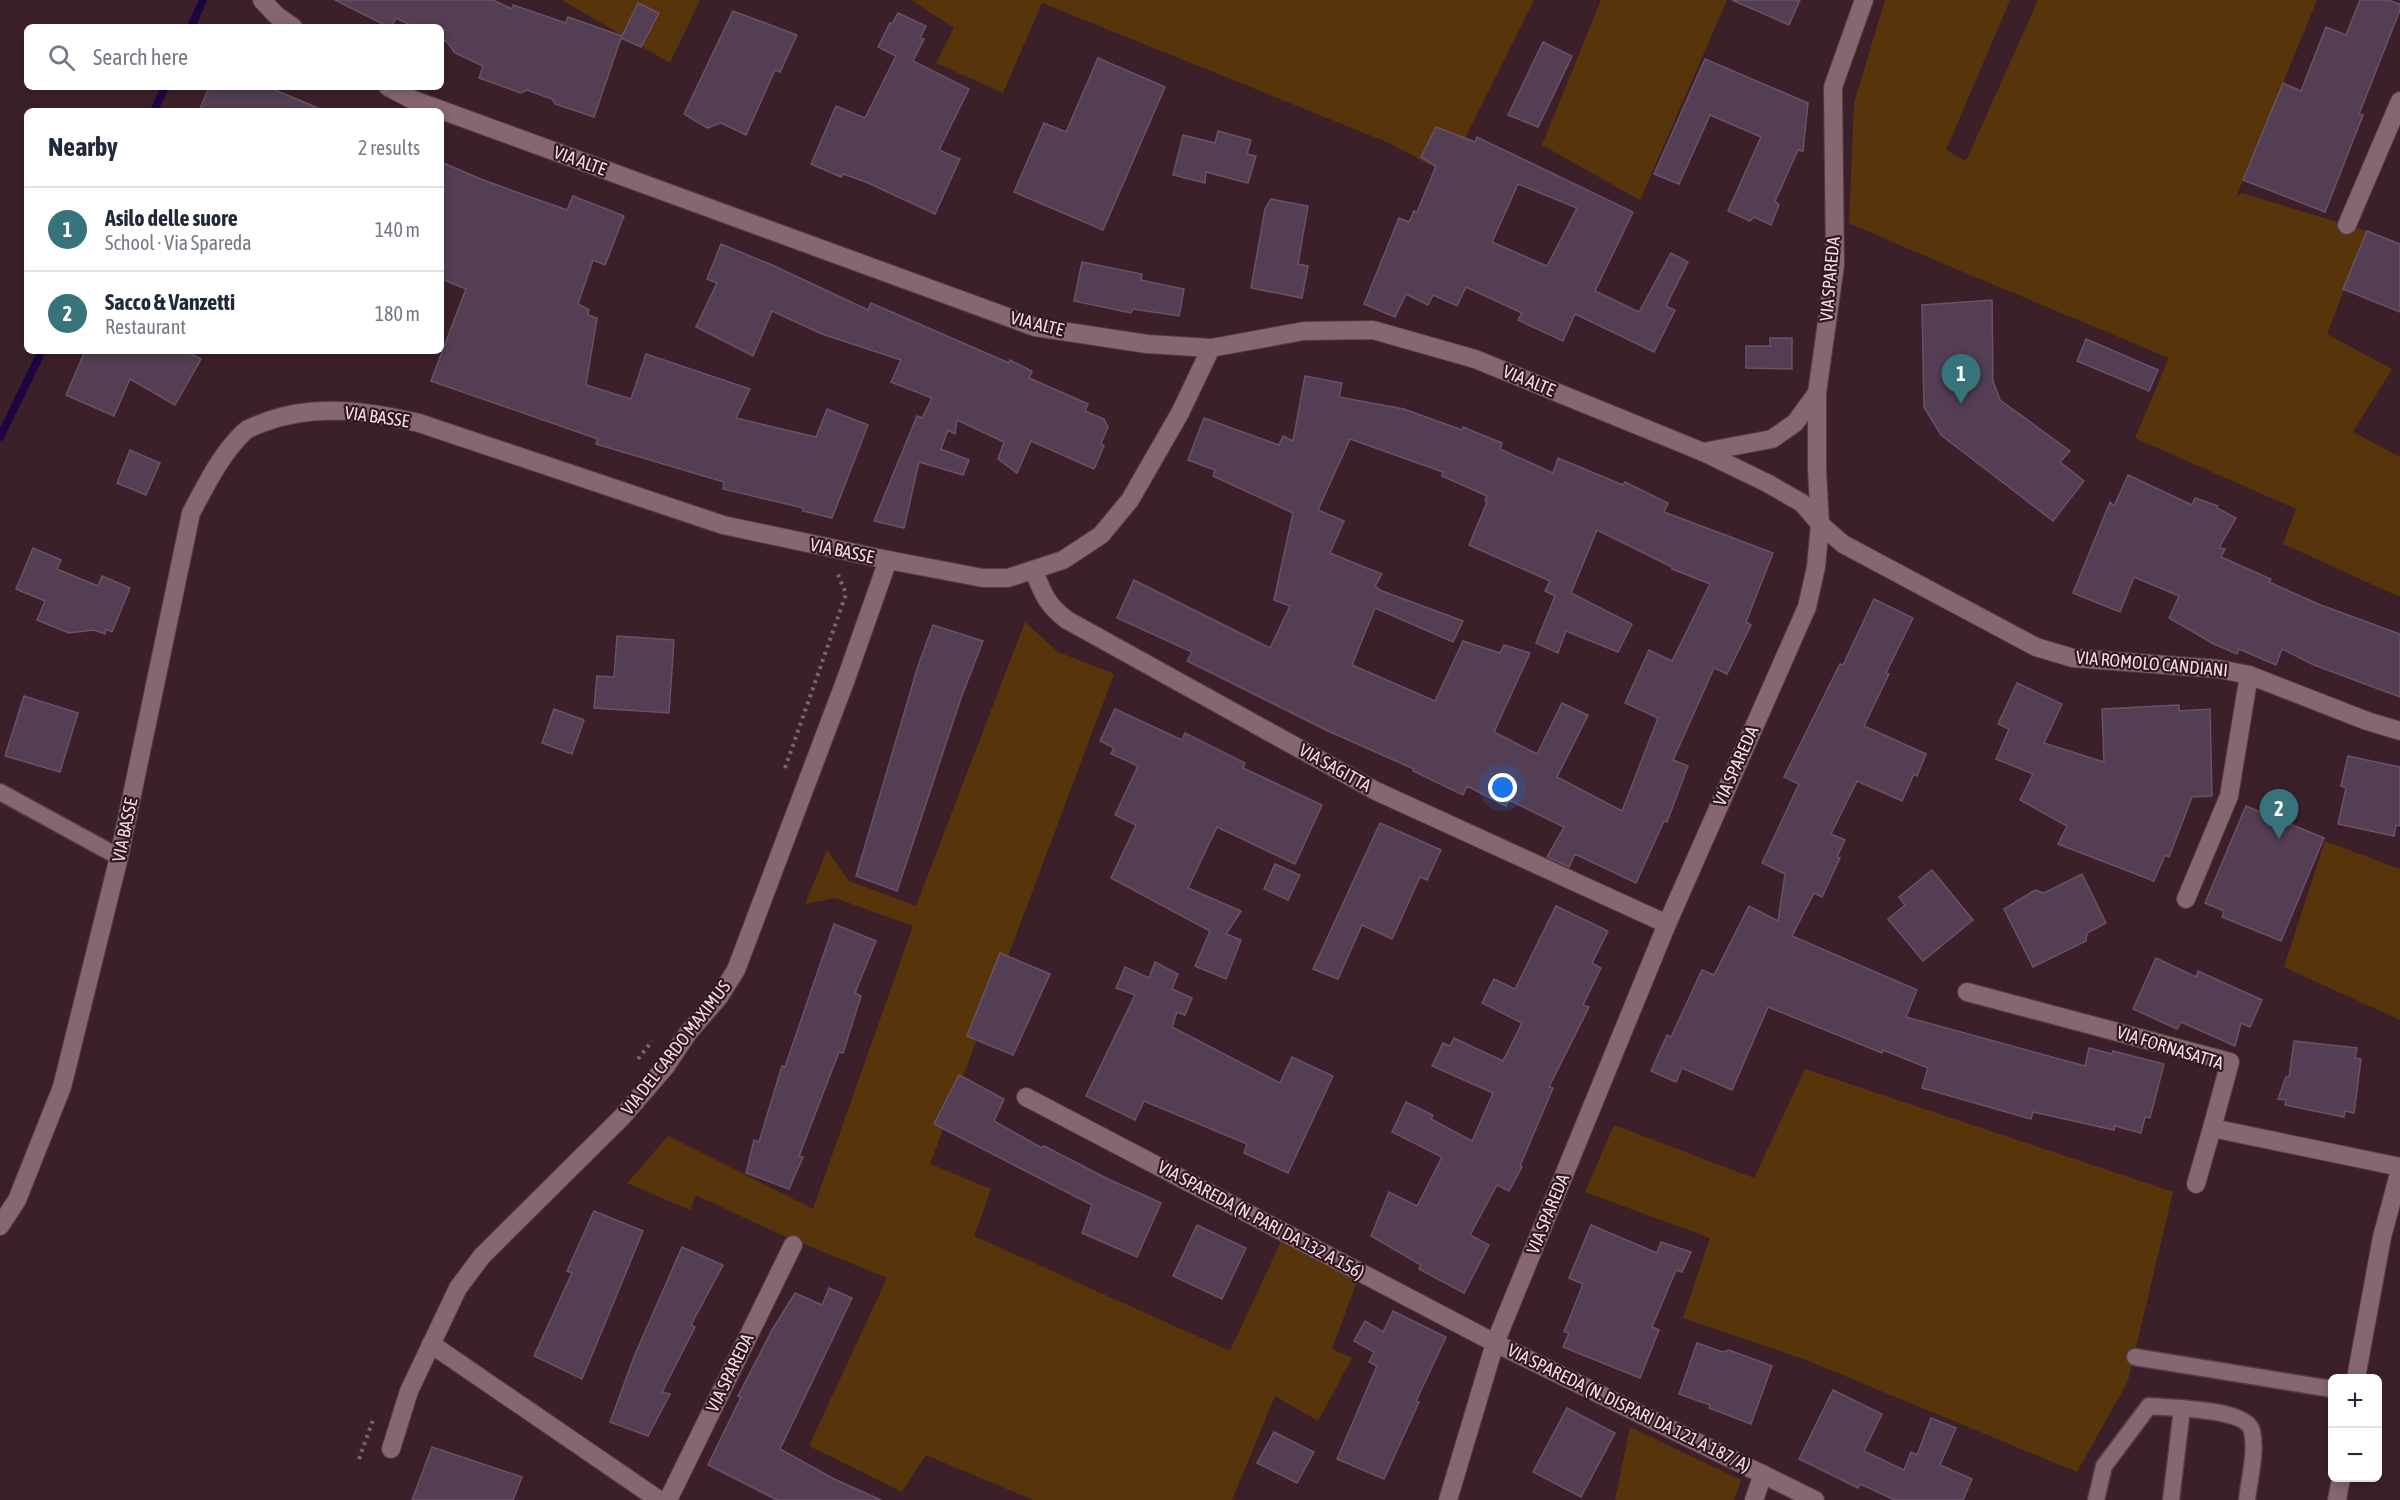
<!DOCTYPE html>
<meta charset="utf-8">
<style>
:root{--surface:#fff;--page:#f6f6f7;--text:#1f2937;--muted:#747a83;--line:#e0e1e3;--accent:#36737a}
body{margin:0;font-family:"Asap Condensed",sans-serif;background:var(--page);color:var(--text)}
.controls{position:absolute;right:18px;bottom:18px;display:grid;overflow:hidden;border-radius:9px;box-shadow:0 3px 9px #0003}
.controls button{width:54px;height:54px;display:grid;place-items:center;padding:0;border:0;border-bottom:2px solid var(--line);background:var(--surface);color:var(--text);font:30px sans-serif}
.you{position:absolute;left:1503px;top:788px;width:21px;height:21px;margin:-15px;border:4px solid #fff;border-radius:50%;background:#1a73e8;box-shadow:0 0 0 9px #1a73e833}
.badge{display:grid;place-items:center;width:39px;height:39px;border-radius:50%;background:var(--accent);color:#fff;font-size:20px;font-weight:700}
.pin{position:absolute;translate:-50% -50px;filter:drop-shadow(0 2px 3px #0008)}
.pin::after{content:'';position:absolute;top:32px;width:21px;height:18px;background:inherit;clip-path:polygon(0 0,100% 0,50% 100%)}
.list{margin:0;padding:0;list-style:none}
h2{display:flex;justify-content:space-between;align-items:center;height:78px;margin:0;padding:0 24px;font-size:26px}
h2 small{font-size:20px;font-weight:400;color:var(--muted)}
.list li{display:grid;grid-template-columns:39px 1fr auto;gap:18px;align-items:center;box-sizing:border-box;height:84px;padding:0 24px;border-top:2px solid var(--line)}
.list b{display:block;font-size:22px;white-space:nowrap}
.list p{margin:0;font-size:20px;white-space:nowrap;color:var(--muted)}
.list em{font-size:20px;font-style:normal;color:var(--muted)}
.icon{flex:none;width:33px;height:33px;fill:none;stroke:currentColor;stroke-width:2;stroke-linecap:round;stroke-linejoin:round}
.map{position:relative;flex:none;width:2400px;height:1500px;overflow:hidden}
.search{position:absolute;background:var(--surface);box-shadow:0 3px 9px #0003;left:24px;top:24px;width:420px;height:66px;display:flex;align-items:center;gap:15px;box-sizing:border-box;padding:0 21px;border-radius:9px;color:var(--muted);font-size:22px}
.panel{position:absolute;background:var(--surface);box-shadow:0 3px 9px #0003;left:24px;top:108px;width:420px;height:246px;border-radius:9px}
.map>svg:first-child{display:block}
.green{fill:#58340a}
.lines{fill:none;stroke-linecap:round;stroke-linejoin:round}
.stream{stroke:#1d0541;stroke-width:8}
.building{fill:#533e53;stroke:#685268;stroke-width:1.5;fill-rule:evenodd}
.lane-casing{stroke:#543c44;stroke-width:19}
.street-casing{stroke:#543c44;stroke-width:20}
.secondary-casing{stroke:#543c44;stroke-width:20}
.path{stroke:#7c636b;stroke-width:4;stroke-dasharray:3 4.5;stroke-linecap:butt}
.lane{stroke:#86666f;stroke-width:16}
.street{stroke:#86666f;stroke-width:18}
.secondary{stroke:#86666f;stroke-width:18}
.labels{text-anchor:middle;stroke-width:4.5;stroke-linejoin:round;paint-order:stroke}
.street-label{font-size:18px;fill:#f1dee3;stroke:#311720}
</style>
<div class="map">
<svg width="2400" height="1500" viewBox="0 0 2400 1500">
<rect width="100%" height="100%" fill="#3c2029"/>
<g class="green">
<path d="M 562,0 L 700,0 L 670,63 Z"/>
<path d="M 911,0 L 1534,0 L 1447,174 L 1389,143 L 1042,3 L 1003,93 L 936,63 L 954,28 Z"/>
<path d="M 1601,0 L 1727,0 L 1640,200 L 1542,145 Z"/>
<path d="M 1885,0 L 2010,0 L 1946,150 L 1966,161 L 2038,0 L 2317,0 L 2236,197 L 2242,193 L 2367,231 L 2327,334 L 2392,369 L 2353,432 L 2400,457 L 2400,597 L 2283,544 L 2296,509 L 2135,438 L 2169,358 L 1925,256 L 1849,223 L 1854,103 Z"/>
<path d="M 1025,622 L 1058,652 L 1114,674 L 930,1164 L 991,1189 L 974,1236 L 1230,1351 L 1285,1233 L 1357,1281 L 1332,1349 L 1352,1358 L 1318,1421 L 1275,1396 L 1232,1500 L 1033,1500 L 926,1455 L 902,1492 L 809,1446 L 887,1278 L 777,1233 L 696,1195 L 690,1210 L 627,1183 L 668,1136 L 813,1209 L 913,926 L 835,898 L 805,904 L 827,850 L 849,881 L 916,906 Z"/>
<path d="M 2325,841 L 2400,869 L 2400,1020 L 2284,967 Z"/>
<path d="M 1805,1069 L 2173,1192 L 2128,1381 L 2077,1472 L 1806,1360 L 1683,1318 L 1710,1238 L 1585,1192 L 1614,1125 L 1754,1178 Z"/>
<path d="M 1630,1427 L 1741,1480 L 1734,1500 L 1615,1500 Z"/>
</g>
<g class="lines">
<g class="stream">
<path d="M 191,27 L 203,0"/>
<path d="M 154,111 L 165,87"/>
<path d="M 0,437 L 42,351"/>
</g>
</g>
<g class="building">
<path d="M 335,0 L 493,0 L 512,9 L 513,5 L 566,23 L 568,17 L 622,36 L 638,3 L 659,13 L 641,47 L 621,38 L 594,117 L 555,104 L 552,99 L 527,90 L 521,93 L 479,78 L 483,66 L 455,53 L 447,42 L 441,39 L 441,27 L 415,27 L 396,18 L 391,27 L 389,27 Z"/>
<path d="M 1732,0 L 1800,0 L 1789,25 Z"/>
<path d="M 2360,0 L 2388,0 L 2400,4 L 2400,10 L 2359,114 L 2363,115 L 2325,212 L 2243,180 L 2283,83 L 2301,91 L 2326,27 L 2346,35 Z"/>
<path d="M 733,11 L 797,35 L 780,72 L 775,70 L 746,135 L 721,123 L 707,128 L 684,114 Z"/>
<path d="M 898,13 L 926,26 L 920,38 L 924,39 L 913,61 L 969,89 L 939,150 L 960,159 L 935,214 L 866,182 L 843,174 L 841,177 L 811,164 L 836,106 L 865,118 L 896,56 L 878,47 L 890,23 L 892,24 Z"/>
<path d="M 1543,42 L 1572,56 L 1538,127 L 1508,115 Z"/>
<path d="M 1098,58 L 1165,87 L 1103,230 L 1014,192 L 1044,123 L 1066,132 Z"/>
<path d="M 1705,59 L 1808,103 L 1803,151 L 1798,150 L 1775,201 L 1779,205 L 1771,225 L 1754,217 L 1750,221 L 1728,211 L 1761,137 L 1710,115 L 1679,184 L 1654,174 Z"/>
<path d="M 209,87 L 268,87 L 325,111 L 199,111 Z"/>
<path d="M 1436,127 L 1475,142 L 1477,137 L 1633,212 L 1595,291 L 1639,312 L 1671,253 L 1688,262 L 1666,306 L 1675,310 L 1654,352 L 1575,314 L 1563,341 L 1518,320 L 1522,313 L 1466,287 L 1457,306 L 1433,295 L 1428,305 L 1406,294 L 1395,317 L 1364,304 L 1399,218 L 1409,222 L 1414,211 L 1417,212 L 1436,166 L 1421,157 ZM 1518,184 L 1577,208 L 1547,266 L 1492,242 Z"/>
<path d="M 1218,131 L 1251,140 L 1247,154 L 1256,156 L 1248,183 L 1206,172 L 1205,183 L 1173,175 L 1183,135 L 1215,143 Z"/>
<path d="M 441,162 L 483,180 L 567,210 L 573,196 L 624,216 L 605,265 L 593,260 L 578,304 L 589,310 L 588,315 L 597,318 L 586,385 L 631,399 L 646,354 L 750,389 L 736,418 L 816,437 L 827,409 L 868,425 L 832,518 L 803,511 L 803,508 L 723,489 L 724,482 L 596,444 L 598,439 L 431,381 L 466,289 L 441,279 Z"/>
<path d="M 1271,199 L 1308,206 L 1298,264 L 1308,266 L 1302,298 L 1251,288 L 1265,209 Z"/>
<path d="M 2367,231 L 2400,244 L 2400,312 L 2343,289 Z"/>
<path d="M 721,244 L 772,265 L 868,310 L 871,303 L 1009,363 L 1010,360 L 1032,371 L 1029,378 L 1088,404 L 1085,411 L 1104,419 L 1108,427 L 1101,443 L 1104,446 L 1094,469 L 1031,441 L 1017,473 L 998,459 L 1004,442 L 957,420 L 955,434 L 948,430 L 941,449 L 969,460 L 963,475 L 919,462 L 904,528 L 874,521 L 917,416 L 922,418 L 932,398 L 891,382 L 901,360 L 822,334 L 772,311 L 753,356 L 696,327 L 717,283 L 707,279 Z"/>
<path d="M 1082,262 L 1142,274 L 1141,280 L 1184,289 L 1179,316 L 1133,309 L 1131,313 L 1074,301 Z"/>
<path d="M 1992,300 L 1993,381 L 2000,400 L 2070,451 L 2060,462 L 2084,481 L 2053,521 L 1941,435 L 1924,407 L 1922,305 Z"/>
<path d="M 1770,338 L 1792,338 L 1792,369 L 1746,368 L 1746,346 L 1770,346 Z"/>
<path d="M 2086,339 L 2158,370 L 2149,391 L 2077,361 Z"/>
<path d="M 85,351 L 187,351 L 201,359 L 175,405 L 130,379 L 114,416 L 66,395 Z"/>
<path d="M 1305,376 L 1342,383 L 1339,397 L 1404,409 L 1462,430 L 1463,427 L 1502,443 L 1500,449 L 1553,473 L 1558,458 L 1623,485 L 1625,482 L 1668,503 L 1664,512 L 1773,553 L 1746,622 L 1751,625 L 1727,674 L 1714,668 L 1673,760 L 1688,766 L 1667,822 L 1664,821 L 1636,883 L 1575,854 L 1569,867 L 1547,857 L 1564,827 L 1509,800 L 1506,806 L 1467,786 L 1463,795 L 1413,771 L 1414,769 L 1328,731 L 1187,661 L 1192,652 L 1117,618 L 1134,580 L 1270,648 L 1290,606 L 1274,600 L 1293,513 L 1213,476 L 1215,470 L 1188,460 L 1204,418 L 1279,445 L 1283,436 L 1293,441 ZM 1350,439 L 1443,472 L 1442,476 L 1487,496 L 1485,501 L 1487,502 L 1469,545 L 1550,581 L 1545,591 L 1555,596 L 1536,643 L 1558,653 L 1566,631 L 1618,652 L 1632,624 L 1571,593 L 1597,530 L 1672,567 L 1672,569 L 1710,584 L 1672,661 L 1649,650 L 1625,703 L 1658,718 L 1622,811 L 1557,777 L 1588,715 L 1562,703 L 1537,754 L 1494,732 L 1530,653 L 1504,645 L 1500,653 L 1463,641 L 1435,701 L 1352,665 L 1375,608 L 1453,642 L 1463,621 L 1382,591 L 1375,586 L 1382,574 L 1330,553 L 1344,521 L 1318,510 Z"/>
<path d="M 130,450 L 160,463 L 146,495 L 117,483 Z"/>
<path d="M 2128,475 L 2192,505 L 2195,498 L 2218,506 L 2217,508 L 2236,518 L 2219,548 L 2225,549 L 2221,557 L 2271,579 L 2269,582 L 2318,604 L 2400,634 L 2400,697 L 2314,665 L 2282,649 L 2276,665 L 2239,649 L 2237,654 L 2212,643 L 2169,618 L 2179,596 L 2134,577 L 2120,612 L 2073,593 L 2110,502 L 2114,506 Z"/>
<path d="M 33,548 L 61,560 L 57,569 L 98,586 L 102,576 L 130,588 L 112,632 L 106,629 L 105,634 L 94,630 L 69,633 L 37,620 L 45,601 L 16,589 Z"/>
<path d="M 1874,599 L 1913,618 L 1886,673 L 1889,674 L 1864,726 L 1926,754 L 1917,776 L 1914,774 L 1902,801 L 1857,781 L 1831,834 L 1845,840 L 1837,857 L 1840,858 L 1822,897 L 1814,893 L 1792,936 L 1917,990 L 1906,1017 L 2085,1066 L 2089,1048 L 2112,1054 L 2113,1051 L 2164,1064 L 2150,1118 L 2145,1117 L 2141,1133 L 2115,1126 L 2114,1130 L 2033,1112 L 2031,1119 L 1922,1088 L 1928,1068 L 1883,1050 L 1882,1053 L 1768,1007 L 1732,1090 L 1682,1068 L 1676,1082 L 1651,1071 L 1667,1035 L 1671,1037 L 1702,970 L 1714,975 L 1749,906 L 1778,921 L 1785,874 L 1762,863 L 1799,784 L 1784,777 L 1840,664 L 1843,665 Z"/>
<path d="M 933,625 L 983,641 L 961,698 L 897,891 L 856,876 L 918,666 Z"/>
<path d="M 617,636 L 674,640 L 669,713 L 594,708 L 597,676 L 614,677 Z"/>
<path d="M 2017,683 L 2062,704 L 2044,743 L 2104,762 L 2102,709 L 2179,705 L 2179,711 L 2210,709 L 2212,796 L 2192,797 L 2169,857 L 2165,855 L 2154,881 L 2058,844 L 2067,826 L 2020,800 L 2033,774 L 1996,759 L 2009,729 L 1998,724 Z"/>
<path d="M 24,696 L 78,713 L 60,772 L 5,756 Z"/>
<path d="M 554,709 L 584,720 L 572,754 L 542,743 Z"/>
<path d="M 1115,709 L 1182,740 L 1185,733 L 1245,763 L 1243,768 L 1322,805 L 1295,864 L 1217,827 L 1188,888 L 1241,911 L 1226,934 L 1241,940 L 1226,979 L 1195,966 L 1210,931 L 1111,878 L 1136,825 L 1115,815 L 1138,766 L 1111,754 L 1114,748 L 1100,741 Z"/>
<path d="M 2348,756 L 2400,767 L 2400,826 L 2396,825 L 2394,836 L 2338,824 L 2346,788 L 2341,786 Z"/>
<path d="M 2246,806 L 2324,838 L 2281,941 L 2222,917 L 2224,911 L 2205,903 Z"/>
<path d="M 1380,823 L 1441,850 L 1427,880 L 1420,877 L 1392,939 L 1362,925 L 1338,979 L 1313,969 Z"/>
<path d="M 1275,864 L 1300,875 L 1288,900 L 1264,889 Z"/>
<path d="M 1932,870 L 1973,920 L 1923,961 L 1888,919 L 1905,905 L 1899,897 Z"/>
<path d="M 2082,874 L 2106,923 L 2087,933 L 2086,941 L 2033,967 L 2004,909 L 2035,890 L 2044,893 Z"/>
<path d="M 1556,906 L 1608,931 L 1592,963 L 1601,968 L 1583,1005 L 1589,1007 L 1549,1087 L 1553,1088 L 1520,1166 L 1522,1167 L 1509,1191 L 1497,1185 L 1470,1235 L 1489,1245 L 1464,1293 L 1419,1269 L 1421,1265 L 1371,1236 L 1389,1192 L 1417,1206 L 1442,1157 L 1392,1132 L 1406,1102 L 1433,1115 L 1431,1119 L 1472,1141 L 1493,1093 L 1432,1066 L 1443,1043 L 1450,1046 L 1454,1038 L 1503,1061 L 1522,1023 L 1482,1003 L 1494,979 L 1515,989 Z"/>
<path d="M 834,924 L 876,941 L 855,993 L 861,996 L 843,1053 L 839,1052 L 799,1156 L 803,1157 L 789,1189 L 746,1173 L 754,1140 L 759,1142 L 782,1066 L 785,1067 Z"/>
<path d="M 1000,953 L 1050,974 L 1013,1055 L 967,1036 Z"/>
<path d="M 2156,958 L 2196,977 L 2198,971 L 2262,1000 L 2250,1027 L 2241,1023 L 2235,1046 L 2181,1022 L 2177,1029 L 2133,1009 Z"/>
<path d="M 1155,962 L 1178,974 L 1172,989 L 1192,998 L 1185,1015 L 1177,1012 L 1172,1027 L 1280,1083 L 1292,1057 L 1333,1076 L 1288,1173 L 1244,1153 L 1247,1144 L 1144,1101 L 1135,1120 L 1086,1096 L 1135,995 L 1116,988 L 1125,967 L 1149,978 Z"/>
<path d="M 2294,1041 L 2357,1048 L 2355,1058 L 2361,1059 L 2354,1113 L 2345,1111 L 2344,1117 L 2285,1105 L 2286,1100 L 2278,1099 L 2286,1077 L 2289,1077 Z"/>
<path d="M 959,1075 L 1004,1099 L 994,1121 L 1042,1148 L 1044,1146 L 1108,1179 L 1161,1203 L 1137,1257 L 1082,1233 L 1092,1205 L 934,1124 Z"/>
<path d="M 594,1211 L 643,1231 L 582,1379 L 534,1356 L 572,1273 L 567,1271 Z"/>
<path d="M 1197,1225 L 1246,1248 L 1222,1299 L 1173,1276 Z"/>
<path d="M 1591,1225 L 1657,1253 L 1661,1242 L 1691,1252 L 1682,1272 L 1676,1270 L 1652,1327 L 1659,1330 L 1640,1378 L 1563,1347 L 1569,1333 L 1564,1332 L 1583,1284 L 1569,1278 Z"/>
<path d="M 682,1247 L 723,1265 L 691,1325 L 695,1327 L 662,1392 L 670,1394 L 648,1436 L 610,1422 L 634,1357 Z"/>
<path d="M 829,1288 L 852,1298 L 780,1449 L 834,1479 L 881,1500 L 777,1500 L 708,1465 L 741,1397 L 738,1396 L 772,1330 L 795,1293 L 822,1305 Z"/>
<path d="M 1393,1311 L 1446,1337 L 1416,1401 L 1419,1402 L 1384,1479 L 1337,1459 L 1377,1366 L 1369,1362 L 1374,1352 L 1354,1341 L 1365,1321 L 1383,1332 Z"/>
<path d="M 1697,1343 L 1723,1352 L 1729,1350 L 1772,1366 L 1751,1424 L 1709,1408 L 1710,1405 L 1679,1394 Z"/>
<path d="M 1833,1390 L 1882,1414 L 1864,1451 L 1904,1470 L 1911,1452 L 1917,1455 L 1931,1418 L 1956,1428 L 1940,1465 L 1972,1479 L 1963,1500 L 1895,1500 L 1860,1484 L 1858,1488 L 1799,1459 Z"/>
<path d="M 1567,1408 L 1615,1433 L 1581,1497 L 1533,1472 Z"/>
<path d="M 1274,1432 L 1314,1452 L 1297,1483 L 1257,1463 Z"/>
<path d="M 432,1447 L 522,1477 L 513,1500 L 412,1500 Z"/>
</g>
<g class="lines">
<defs>
<g id="lane">
<path d="M 0,792 L 119,857"/>
<path d="M 2135,1357 L 2332,1389"/>
<path d="M 2096,1500 L 2104,1466 L 2149,1406 C 2170,1408 2247,1408 2252,1431 C 2257,1452 2249,1479 2247,1500"/>
<path d="M 2171,1500 L 2182,1409"/>
</g>
<g id="street">
<path d="M 262,0 L 276,15 L 293,27"/>
<path d="M 388,87 L 411,99 L 1035,327 L 1147,344 L 1211,348 L 1304,331 L 1373,330 L 1475,359 L 1703,452 L 1767,483 L 1802,503 L 1820,524 L 1816,567 L 1807,607 L 1667,924 L 1495,1343 L 1448,1500"/>
<path d="M 2347,225 L 2400,101"/>
<path d="M 1703,452 L 1772,439 L 1795,423 L 1817,393"/>
<path d="M 1034,571 C 1043,594 1047,605 1067,620 L 1376,791 L 1667,924"/>
<path d="M 2186,899 L 2229,796 L 2249,675"/>
<path d="M 1967,992 L 2230,1062 L 2212,1128 L 2400,1167"/>
<path d="M 1026,1097 L 1495,1343 L 1815,1500"/>
<path d="M 2196,1184 L 2212,1128"/>
<path d="M 0,1226 L 17,1200 L 62,1087 L 119,857 L 191,513 C 206,485 221,454 244,432 C 249,427 258,425 265,422 C 314,403 369,411 419,423 L 723,525 L 888,560 L 983,578 L 1008,578 L 1063,560 L 1101,535 L 1130,500 L 1180,413 L 1211,348"/>
<path d="M 431,1344 L 659,1500"/>
<path d="M 2356,1378 L 2382,1237 L 2400,1170"/>
<path d="M 391,1449 L 409,1391 L 458,1288 L 482,1256 L 622,1117 L 666,1066 L 688,1033 L 719,997 L 736,970 L 846,679 L 888,560"/>
<path d="M 668,1500 L 793,1245"/>
<path d="M 1754,1500 L 1763,1474"/>
<path d="M 2337,1500 L 2341,1478"/>
</g>
<path id="secondary" d="M 1864,0 L 1833,87 L 1835,265 L 1817,393 L 1817,469 L 1820,524 L 1843,544 L 2036,647 L 2073,658 L 2219,669 L 2249,675 L 2367,721 L 2400,731"/>
</defs>
<use href="#lane" class="lane-casing"/>
<use href="#street" class="street-casing"/>
<use href="#secondary" class="secondary-casing"/>
<g class="path">
<path d="M 785,768 L 846,594 L 837,572"/>
<path d="M 638,1059 L 652,1041"/>
<path d="M 359,1459 L 374,1417"/>
</g>
<use href="#lane" class="lane"/>
<use href="#street" class="street"/>
<use href="#secondary" class="secondary"/>
</g>
<g class="labels">
<g class="street-label">
<text transform="translate(580 161) rotate(20)" y="6">VIA ALTE</text>
<text transform="translate(1830 279) rotate(-85)" y="6">VIA SPAREDA</text>
<text transform="translate(1037 324) rotate(14)" y="6">VIA ALTE</text>
<text transform="translate(1529 381) rotate(22)" y="6">VIA ALTE</text>
<text transform="translate(377 417) rotate(8)" y="6">VIA BASSE</text>
<text transform="translate(842 551) rotate(12)" y="6">VIA BASSE</text>
<text transform="translate(2152 664) rotate(5)" y="6">VIA ROMOLO CANDIANI</text>
<text transform="translate(1736 766) rotate(-66)" y="6">VIA SPAREDA</text>
<text transform="translate(1335 768) rotate(29)" y="6">VIA SAGITTA</text>
<text transform="translate(125 830) rotate(-78)" y="6">VIA BASSE</text>
<text transform="translate(676 1048) rotate(-52)" y="6">VIA DEL CARDO MAXIMUS</text>
<text transform="translate(2170 1048) rotate(17)" y="6">VIA FORNASATTA</text>
<text transform="translate(1548 1214) rotate(-68)" y="6">VIA SPAREDA</text>
<text transform="translate(1261 1220) rotate(28)" y="6">VIA SPAREDA (N. PARI DA 132 A 156)</text>
<text transform="translate(730 1373) rotate(-64)" y="6">VIA SPAREDA</text>
<text transform="translate(1629 1408) rotate(26)" y="6">VIA SPAREDA (N. DISPARI DA 121 A 187/A)</text>
</g>
</g>
</svg>
<div class="controls">
<button>+</button>
<button>−</button>
</div>
<div class="you"></div>
<div class="pin badge" style="left:1961px;top:404px">1</div>
<div class="pin badge" style="left:2279px;top:839px">2</div>
<div class="search"><svg class="icon" aria-label="search" viewBox="0 0 24 24"><circle cx="10" cy="10" r="6"/><path d="M15 15l6 6"/></svg>Search here</div>
<section class="panel">
<h2>Nearby<small>2 results</small></h2>
<ul class="list">
<li><span class="badge">1</span><div><b>Asilo delle suore</b><p>School · Via Spareda</p></div><em>140 m</em></li>
<li><span class="badge">2</span><div><b>Sacco &amp; Vanzetti</b><p>Restaurant</p></div><em>180 m</em></li>
</ul>
</section>
</div>
